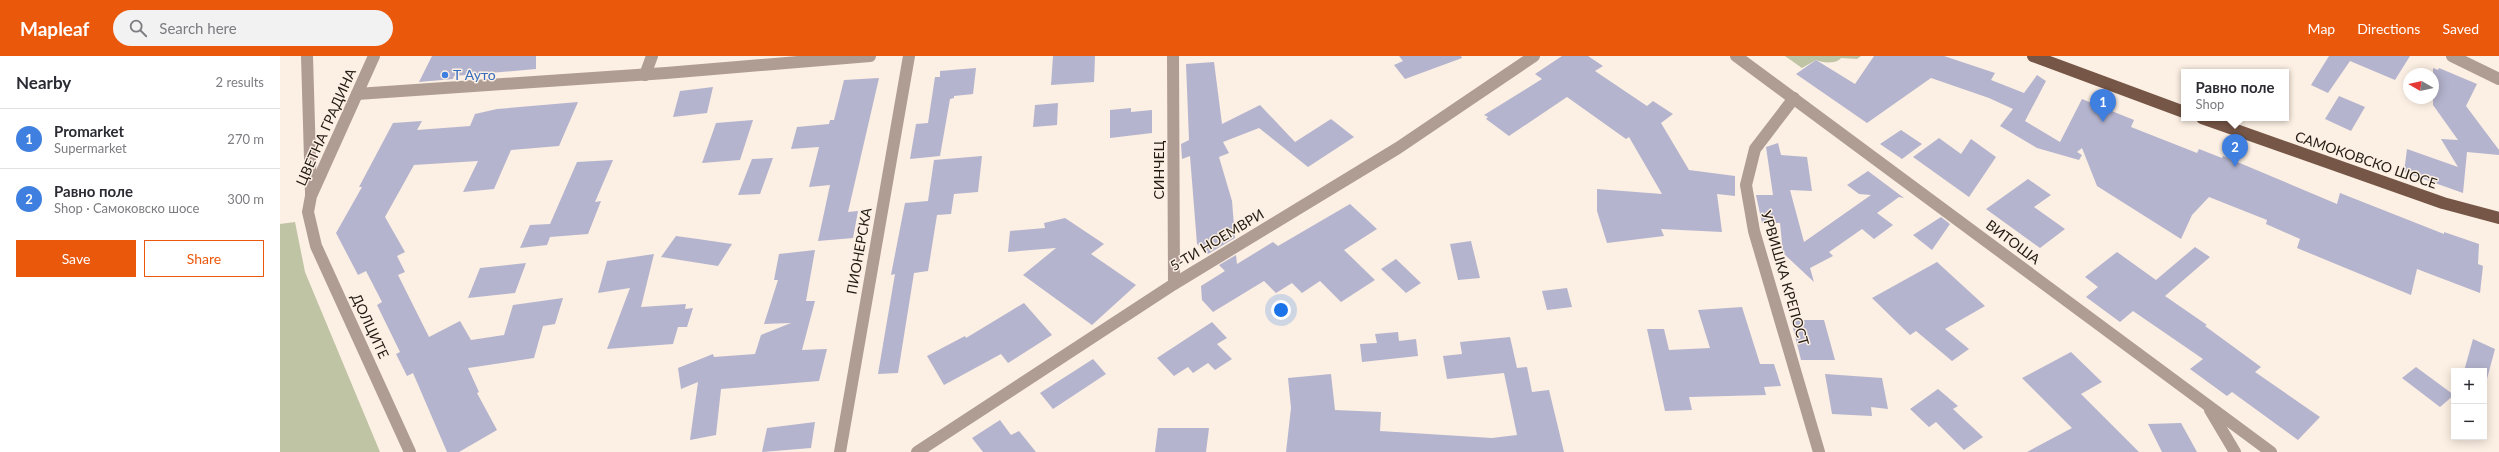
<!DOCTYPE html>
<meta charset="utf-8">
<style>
:root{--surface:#fff;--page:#f2f2f3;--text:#2b2b33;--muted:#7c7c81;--line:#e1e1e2;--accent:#ea580c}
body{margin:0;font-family:Lato,sans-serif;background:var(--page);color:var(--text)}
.controls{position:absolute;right:12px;bottom:12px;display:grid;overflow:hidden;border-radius:0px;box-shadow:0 2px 10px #0003}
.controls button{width:36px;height:36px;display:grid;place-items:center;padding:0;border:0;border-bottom:1px solid var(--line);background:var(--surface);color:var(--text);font:20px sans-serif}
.compass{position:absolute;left:2123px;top:12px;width:36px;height:36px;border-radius:50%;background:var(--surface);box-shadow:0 2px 10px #0003;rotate:279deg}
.you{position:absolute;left:1001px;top:254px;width:14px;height:14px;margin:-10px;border:3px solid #fff;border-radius:50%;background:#1a73e8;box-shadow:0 0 0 6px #1a73e833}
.badge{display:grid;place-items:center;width:26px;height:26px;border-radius:50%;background:var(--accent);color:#fff;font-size:13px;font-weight:700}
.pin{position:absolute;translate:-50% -33px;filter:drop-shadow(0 1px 2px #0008)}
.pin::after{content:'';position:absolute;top:21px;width:14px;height:12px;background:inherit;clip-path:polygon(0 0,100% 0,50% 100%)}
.popup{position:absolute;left:1901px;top:13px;width:108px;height:52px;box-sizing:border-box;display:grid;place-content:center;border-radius:0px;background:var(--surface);filter:drop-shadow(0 1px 3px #0005);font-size:13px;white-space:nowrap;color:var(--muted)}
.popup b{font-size:15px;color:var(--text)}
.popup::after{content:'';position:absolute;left:50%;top:100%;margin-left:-8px;border:8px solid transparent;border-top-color:var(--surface)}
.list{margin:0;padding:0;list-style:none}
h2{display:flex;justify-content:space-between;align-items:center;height:52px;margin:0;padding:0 16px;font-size:17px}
h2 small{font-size:13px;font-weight:400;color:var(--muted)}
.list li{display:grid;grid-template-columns:26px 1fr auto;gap:12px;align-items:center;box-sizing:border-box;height:60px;padding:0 16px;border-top:1px solid var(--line)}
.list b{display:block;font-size:15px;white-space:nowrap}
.list p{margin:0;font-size:13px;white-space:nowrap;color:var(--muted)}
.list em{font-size:13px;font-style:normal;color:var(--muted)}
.actions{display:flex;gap:8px;padding:12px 16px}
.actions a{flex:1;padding:9px 0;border:1px solid var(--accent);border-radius:0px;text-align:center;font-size:14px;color:var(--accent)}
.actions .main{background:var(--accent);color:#fff}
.icon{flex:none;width:22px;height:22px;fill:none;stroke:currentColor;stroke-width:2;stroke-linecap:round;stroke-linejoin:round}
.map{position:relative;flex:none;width:2219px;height:396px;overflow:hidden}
header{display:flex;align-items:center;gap:24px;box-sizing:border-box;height:56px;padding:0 20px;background:var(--accent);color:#fff}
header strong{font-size:19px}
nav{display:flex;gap:22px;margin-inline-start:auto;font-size:14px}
.search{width:280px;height:36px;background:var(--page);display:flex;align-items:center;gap:10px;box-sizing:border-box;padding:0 14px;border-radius:22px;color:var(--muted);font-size:15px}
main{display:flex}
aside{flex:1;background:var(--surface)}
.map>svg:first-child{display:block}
.green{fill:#bfc4a4}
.building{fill:#b5b4ce}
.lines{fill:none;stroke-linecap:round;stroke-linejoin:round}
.minor{stroke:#af9c93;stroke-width:12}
.major{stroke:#765646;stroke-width:12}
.shop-dot{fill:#3f7fe0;stroke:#fcefe3;stroke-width:1.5}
.labels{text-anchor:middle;stroke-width:3;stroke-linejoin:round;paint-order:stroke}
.shop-label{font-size:14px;fill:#366cbe;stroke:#fcefe3;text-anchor:start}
.street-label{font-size:14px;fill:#221a13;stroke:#fcefe3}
</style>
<header>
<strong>Mapleaf</strong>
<div class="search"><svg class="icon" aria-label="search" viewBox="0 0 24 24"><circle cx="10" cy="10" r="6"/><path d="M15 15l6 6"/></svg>Search here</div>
<nav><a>Map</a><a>Directions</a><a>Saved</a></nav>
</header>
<main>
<aside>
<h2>Nearby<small>2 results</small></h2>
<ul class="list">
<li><span class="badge" style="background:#3f7fe0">1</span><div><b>Promarket</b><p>Supermarket</p></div><em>270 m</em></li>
<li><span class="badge" style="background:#3f7fe0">2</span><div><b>Равно поле</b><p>Shop · Самоковско шосе</p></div><em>300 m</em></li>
</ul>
<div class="actions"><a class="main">Save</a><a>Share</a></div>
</aside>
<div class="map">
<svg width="2219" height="396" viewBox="0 0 2219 396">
<rect width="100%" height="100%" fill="#fcefe3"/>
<g class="green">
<path d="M 1505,0 L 1581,0 L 1577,3 L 1561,2 C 1557,8 1543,7 1536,4 L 1522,12 Z"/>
<path d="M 15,166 L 25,216 L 100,396 L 0,396 L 0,168 Z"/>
</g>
<g class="building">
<path d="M 152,0 L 256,0 L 256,13 L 174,20 L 173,23 L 139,26 Z"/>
<path d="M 773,0 L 815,0 L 814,26 L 771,29 Z"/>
<path d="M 1119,0 L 1181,0 L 1182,2 L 1125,23 L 1114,9 L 1123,5 Z"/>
<path d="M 1282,0 L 1308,0 L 1323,10 L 1315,15 L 1367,50 L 1373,45 L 1393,58 L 1381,67 L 1409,114 L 1455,120 L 1455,140 L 1437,138 L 1442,176 L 1381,173 L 1384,180 L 1327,187 L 1317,155 L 1317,133 L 1382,138 L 1349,81 L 1346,83 L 1287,41 L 1229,80 L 1206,63 L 1208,61 L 1204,59 L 1262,23 L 1255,18 Z"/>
<path d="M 1594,0 L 1664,0 L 1715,17 L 1711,24 L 1744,37 L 1757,19 L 1766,25 L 1745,65 L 1780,86 L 1802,43 L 1854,64 L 1851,71 L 1917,97 L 1919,93 L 1942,102 L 1943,100 L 2057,148 L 2060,137 L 2164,178 L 2164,176 L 2199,188 L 2198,208 L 2203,210 L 2200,237 L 2137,213 L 2131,239 L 2017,192 L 2020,183 L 1986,168 L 1987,164 L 1929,141 L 1912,159 L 1901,183 L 1817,130 L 1802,92 L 1797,96 L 1802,99 L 1799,104 L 1757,92 L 1720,70 L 1733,53 L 1709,42 L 1651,22 L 1587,67 L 1516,18 L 1536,4 L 1575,28 Z"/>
<path d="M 2049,0 L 2130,0 L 2115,24 L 2070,5 L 2048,37 L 2031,29 Z"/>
<path d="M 934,6 L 942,68 L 980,49 L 1015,86 L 1051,63 L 1074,81 L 1028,111 L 979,72 L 943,86 L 949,97 L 939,101 L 952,145 L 955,182 L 928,198 L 917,188 L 910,100 L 902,103 L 901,88 L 909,84 L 906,8 Z"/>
<path d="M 696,12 L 693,38 L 674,40 L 674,42 L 670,43 L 660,100 L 630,103 L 636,68 L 648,67 L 655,21 L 660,21 L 660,15 Z"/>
<path d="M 2153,12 L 2158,14 L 2159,12 L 2197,28 L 2186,50 L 2219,94 L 2219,99 L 2187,96 L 2183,137 L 2124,116 L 2127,93 L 2178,111 L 2161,83 L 2178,84 L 2153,49 Z"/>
<path d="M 599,22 L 568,156 L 578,155 L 573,182 L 538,185 L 550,129 L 529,131 L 539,91 L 511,93 L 517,71 L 549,68 L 550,64 L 554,64 L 564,24 Z"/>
<path d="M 433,31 L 427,57 L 393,61 L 400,35 Z"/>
<path d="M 2059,40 L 2085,51 L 2071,75 L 2045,63 Z"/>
<path d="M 298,46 L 279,90 L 231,94 L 214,133 L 183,136 L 198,105 L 134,109 L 105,161 L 125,196 L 117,200 L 125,216 L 118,219 L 149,281 L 180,265 L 191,284 L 224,279 L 233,249 L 283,242 L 275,268 L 263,270 L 254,302 L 188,312 L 199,336 L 197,337 L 217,374 L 179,396 L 167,396 L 133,317 L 127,320 L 116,298 L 120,296 L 97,249 L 102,246 L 86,215 L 78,219 L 56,177 L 82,131 L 79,131 L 113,67 L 142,65 L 137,74 L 190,70 L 195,58 L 217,53 Z"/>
<path d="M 778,47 L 777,69 L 753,71 L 755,49 Z"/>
<path d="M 851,52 L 851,56 L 872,54 L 872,77 L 830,82 L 830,54 Z"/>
<path d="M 473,64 L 460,104 L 422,107 L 436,67 Z"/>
<path d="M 1621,74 L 1642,88 L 1622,103 L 1600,88 Z"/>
<path d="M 1659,82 L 1681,98 L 1691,83 L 1716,101 L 1689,141 L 1633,101 Z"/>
<path d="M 1498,87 L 1501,99 L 1527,101 L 1532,135 L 1510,134 L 1524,186 L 1591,139 L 1579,138 L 1567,129 L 1588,115 L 1624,142 L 1619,141 L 1597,157 L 1613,169 L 1594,183 L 1582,173 L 1549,196 L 1553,200 L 1530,212 L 1534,226 L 1503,197 L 1500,167 L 1482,167 L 1476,139 L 1493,139 L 1486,91 Z"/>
<path d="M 702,100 L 698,136 L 674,138 L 671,158 L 657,159 L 648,215 L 634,217 L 618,317 L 598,318 L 615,218 L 611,219 L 625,147 L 648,145 L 654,104 Z"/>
<path d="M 493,102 L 480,138 L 458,139 L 472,103 Z"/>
<path d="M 333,104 L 315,146 L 321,145 L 308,178 L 270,181 L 267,189 L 240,192 L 250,169 L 270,168 L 297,106 Z"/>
<path d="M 1748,123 L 1771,139 L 1754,151 L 1785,173 L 1760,192 L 1706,153 Z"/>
<path d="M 1070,148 L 1097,173 L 1064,194 L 1095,224 L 1061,246 L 1040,225 L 1022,237 L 1012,227 L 996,237 L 984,225 L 933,256 L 922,244 L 921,230 L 945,215 L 939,209 L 956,199 L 957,208 L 993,186 L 998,190 Z"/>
<path d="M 1661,161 L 1670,168 L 1652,194 L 1633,179 Z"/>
<path d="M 785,162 L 824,188 L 811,198 L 856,229 L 812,269 L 743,219 L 776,192 L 728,196 L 730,175 L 765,172 L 764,167 Z"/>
<path d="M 396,180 L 418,183 L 452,188 L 438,210 L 381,201 Z"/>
<path d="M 1191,185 L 1200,222 L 1178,224 L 1170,188 Z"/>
<path d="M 1915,191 L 1930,201 L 1885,240 L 1927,269 L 1925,270 L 1981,311 L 1975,316 L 2040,361 L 2018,384 L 1952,336 L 1947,340 L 1910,313 L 1923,303 L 1853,255 L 1840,266 L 1806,241 L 1818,231 L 1805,221 L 1837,196 L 1876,224 Z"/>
<path d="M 535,194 L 526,245 L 535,245 L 522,294 L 547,293 L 539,325 L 441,333 L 436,379 L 410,384 L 418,326 L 401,333 L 398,312 L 433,298 L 434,301 L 475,298 L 481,279 L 511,267 L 484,268 L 498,224 L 494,224 L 499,198 Z"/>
<path d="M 374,198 L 361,251 L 406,248 L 405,253 L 413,252 L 407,271 L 398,271 L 393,288 L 327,293 L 350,232 L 318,237 L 327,205 Z"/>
<path d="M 1116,203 L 1141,227 L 1126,237 L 1101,213 Z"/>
<path d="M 1657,206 L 1705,250 L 1665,273 L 1689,293 L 1672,305 L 1636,275 L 1630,279 L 1592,242 Z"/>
<path d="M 246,207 L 235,237 L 188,242 L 200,212 Z"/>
<path d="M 1287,232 L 1292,251 L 1267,254 L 1262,235 Z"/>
<path d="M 744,247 L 772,279 L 728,307 L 721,298 L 664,329 L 647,300 L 685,280 L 686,282 Z"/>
<path d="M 1462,251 L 1480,308 L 1494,308 L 1501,330 L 1484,331 L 1486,339 L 1409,341 L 1412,354 L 1385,355 L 1367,273 L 1384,273 L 1389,294 L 1430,292 L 1418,254 Z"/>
<path d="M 1511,264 L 1544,264 L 1555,304 L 1521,304 Z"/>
<path d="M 932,266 L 947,282 L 937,288 L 952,303 L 935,314 L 928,307 L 913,317 L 908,311 L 894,320 L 877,302 Z"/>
<path d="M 1118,276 L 1119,285 L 1136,283 L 1138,300 L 1082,306 L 1080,288 L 1097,287 L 1095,278 Z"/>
<path d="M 1230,281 L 1237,312 L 1247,311 L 1252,336 L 1269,334 L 1284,396 L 1006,396 L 1011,352 L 1008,322 L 1051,318 L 1055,354 L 1101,356 L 1100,375 L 1212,382 L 1237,379 L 1224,317 L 1167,323 L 1163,300 L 1182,298 L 1180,286 Z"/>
<path d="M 2193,283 L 2215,293 L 2204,334 L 2204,315 L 2184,315 Z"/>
<path d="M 1791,296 L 1822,326 L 1801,338 L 1859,396 L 1747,396 L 1792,372 L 1742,322 Z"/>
<path d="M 813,303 L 826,318 L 773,353 L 760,337 Z"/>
<path d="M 2136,311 L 2174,339 L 2160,351 L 2122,322 Z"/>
<path d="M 1545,318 L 1602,322 L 1608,353 L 1591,351 L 1592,360 L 1552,358 Z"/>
<path d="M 1658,333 L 1678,350 L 1673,353 L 1703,381 L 1684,394 L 1656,366 L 1649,371 L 1630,353 Z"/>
<path d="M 720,364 L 731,379 L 739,375 L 756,396 L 703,396 L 692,382 Z"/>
<path d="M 535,366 L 531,392 L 482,396 L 487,372 Z"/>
<path d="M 1901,367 L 1917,396 L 1882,396 L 1868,368 Z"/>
<path d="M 878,372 L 929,372 L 926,396 L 875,396 Z"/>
</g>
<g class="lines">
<g class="minor">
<path d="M 27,0 L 31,137"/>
<path d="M 94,0 L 31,140 L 28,156 L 36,190 L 130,396"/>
<path d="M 893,0 L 894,228"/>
<path d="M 1456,0 L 1991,396"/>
<path d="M 2172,0 L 2219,23"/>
<path d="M 365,19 L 372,0"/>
<path d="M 77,38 L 386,17 L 590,0"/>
<path d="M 1514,42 L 1475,93 L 1466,129 L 1474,175 L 1539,396"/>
<path d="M 1930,354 L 1955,396"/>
<path d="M 560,396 L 629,0"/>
<path d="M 637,396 L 894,228 L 1118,92 L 1254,0"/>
</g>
<g class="major">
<path d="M 1753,0 L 1904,56"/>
<path d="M 1922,62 L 2163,147 L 2219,162"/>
</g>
</g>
<circle class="shop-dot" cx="165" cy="19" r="4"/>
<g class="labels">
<g class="shop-label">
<text x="173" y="24">Т Ауто</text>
</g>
<g class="street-label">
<text transform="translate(46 71) rotate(-66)" y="5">ЦВЕТНА ГРАДИНА</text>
<text transform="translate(2086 104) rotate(19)" y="5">САМОКОВСКО ШОСЕ</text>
<text transform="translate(879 114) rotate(-90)" y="5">СИНЧЕЦ</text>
<text transform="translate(937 184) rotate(-31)" y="5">5-ТИ НОЕМВРИ</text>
<text transform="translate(1733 186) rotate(37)" y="5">ВИТОША</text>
<text transform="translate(579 195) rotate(-80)" y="5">ПИОНЕРСКА</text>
<text transform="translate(1505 222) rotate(74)" y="5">УРВИШКА КРЕПОСТ</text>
<text transform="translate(90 270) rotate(65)" y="5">ДОЛЦИТЕ</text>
</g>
</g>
</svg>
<div class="controls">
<button>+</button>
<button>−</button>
</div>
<svg class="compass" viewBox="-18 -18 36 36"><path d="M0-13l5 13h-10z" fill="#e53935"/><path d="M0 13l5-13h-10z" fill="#7c7c81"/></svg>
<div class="you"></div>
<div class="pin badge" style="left:1823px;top:66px;background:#3f7fe0">1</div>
<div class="pin badge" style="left:1955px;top:111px;background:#3f7fe0">2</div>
<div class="popup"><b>Равно поле</b>Shop</div>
</div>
</main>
